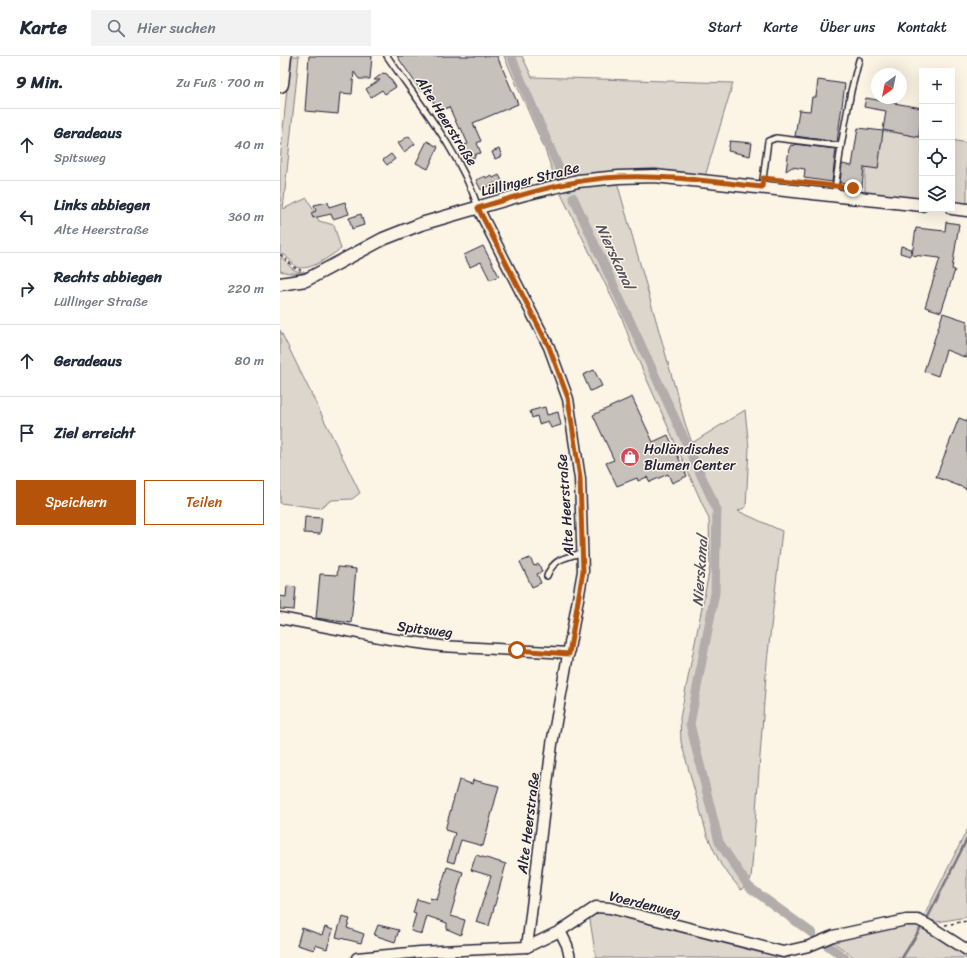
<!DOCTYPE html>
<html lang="de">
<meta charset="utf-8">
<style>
:root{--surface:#fff;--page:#f2f2f3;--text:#1f2937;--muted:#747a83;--line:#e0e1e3;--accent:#b45309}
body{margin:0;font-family:Sriracha,sans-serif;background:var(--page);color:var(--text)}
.controls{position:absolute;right:12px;top:12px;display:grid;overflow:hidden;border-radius:0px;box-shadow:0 4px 16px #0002}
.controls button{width:36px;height:36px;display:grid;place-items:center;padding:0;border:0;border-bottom:1px solid var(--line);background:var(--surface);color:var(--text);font:20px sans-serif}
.compass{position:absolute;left:591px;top:12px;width:36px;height:36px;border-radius:50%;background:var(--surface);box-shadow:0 4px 16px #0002;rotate:213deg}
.stop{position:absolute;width:12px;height:12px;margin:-9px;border:3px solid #b45309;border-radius:50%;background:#fff}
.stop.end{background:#b45309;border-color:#fff;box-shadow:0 1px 4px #0008}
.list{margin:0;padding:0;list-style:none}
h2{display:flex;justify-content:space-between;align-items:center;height:52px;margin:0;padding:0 16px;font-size:17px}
h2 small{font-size:13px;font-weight:400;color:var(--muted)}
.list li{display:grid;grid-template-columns:26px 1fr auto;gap:12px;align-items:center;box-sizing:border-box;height:72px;padding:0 16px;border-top:1px solid var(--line)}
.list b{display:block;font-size:15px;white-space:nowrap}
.list p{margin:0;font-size:13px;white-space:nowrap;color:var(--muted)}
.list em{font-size:13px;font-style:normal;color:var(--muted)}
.actions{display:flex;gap:8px;padding:12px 16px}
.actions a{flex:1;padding:9px 0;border:1px solid var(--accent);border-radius:0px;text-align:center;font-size:14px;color:var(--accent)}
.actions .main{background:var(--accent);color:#fff}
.icon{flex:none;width:22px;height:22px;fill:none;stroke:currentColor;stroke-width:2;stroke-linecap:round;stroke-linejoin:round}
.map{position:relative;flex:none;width:687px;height:902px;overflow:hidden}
header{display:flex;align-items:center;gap:24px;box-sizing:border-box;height:56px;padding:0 20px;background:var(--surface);border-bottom:1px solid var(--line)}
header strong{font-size:19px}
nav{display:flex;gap:22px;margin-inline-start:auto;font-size:14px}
.search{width:280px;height:36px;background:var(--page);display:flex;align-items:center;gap:10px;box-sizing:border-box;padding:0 14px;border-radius:0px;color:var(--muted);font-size:15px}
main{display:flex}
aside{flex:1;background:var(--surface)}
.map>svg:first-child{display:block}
.green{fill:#dcd6cc;stroke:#7f7c84}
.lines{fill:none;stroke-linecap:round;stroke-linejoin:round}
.stream{stroke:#78757e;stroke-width:2.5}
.canal{stroke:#b2adab;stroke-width:9}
.building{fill:#c6c1bb;stroke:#22223b}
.service-casing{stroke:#22223b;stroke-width:8}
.minor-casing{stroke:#22223b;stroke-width:13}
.tertiary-casing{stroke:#22223b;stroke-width:15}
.primary-casing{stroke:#22223b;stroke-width:19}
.path{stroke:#22223b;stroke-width:1.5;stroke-dasharray:3 3;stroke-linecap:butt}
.service{stroke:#fcf5e5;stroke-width:5}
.minor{stroke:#fcf5e5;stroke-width:10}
.tertiary{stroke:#fcf5e5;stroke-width:12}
.primary{stroke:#fcf5e5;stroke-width:16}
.route{stroke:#b45309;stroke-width:5}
.labels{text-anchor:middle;stroke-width:3;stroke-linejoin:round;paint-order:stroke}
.street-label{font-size:14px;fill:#22223b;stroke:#fcf5e5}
.poi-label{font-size:14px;fill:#22223b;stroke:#fcf5e5;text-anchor:start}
.water-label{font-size:15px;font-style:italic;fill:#545362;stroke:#fcf5e5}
</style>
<header>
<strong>Karte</strong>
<div class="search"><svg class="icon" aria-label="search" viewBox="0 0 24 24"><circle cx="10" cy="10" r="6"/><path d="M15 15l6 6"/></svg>Hier suchen</div>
<nav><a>Start</a><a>Karte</a><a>Über uns</a><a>Kontakt</a></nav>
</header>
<main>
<aside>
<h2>9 Min.<small>Zu Fuß · 700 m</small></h2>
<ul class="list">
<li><svg class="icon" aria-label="ahead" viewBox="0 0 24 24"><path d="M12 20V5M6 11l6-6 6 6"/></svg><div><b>Geradeaus</b><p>Spitsweg</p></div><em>40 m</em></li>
<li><svg class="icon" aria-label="left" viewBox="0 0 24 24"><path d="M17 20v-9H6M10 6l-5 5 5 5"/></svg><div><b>Links abbiegen</b><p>Alte Heerstraße</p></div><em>360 m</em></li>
<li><svg class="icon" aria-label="right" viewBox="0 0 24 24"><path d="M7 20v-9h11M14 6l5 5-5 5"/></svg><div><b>Rechts abbiegen</b><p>Lüllinger Straße</p></div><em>220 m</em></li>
<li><svg class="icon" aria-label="ahead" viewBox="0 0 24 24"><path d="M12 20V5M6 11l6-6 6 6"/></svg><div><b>Geradeaus</b></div><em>80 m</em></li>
<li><svg class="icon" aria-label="arrive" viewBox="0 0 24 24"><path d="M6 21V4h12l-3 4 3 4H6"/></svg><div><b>Ziel erreicht</b></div></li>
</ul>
<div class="actions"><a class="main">Speichern</a><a>Teilen</a></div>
</aside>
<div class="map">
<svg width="687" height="902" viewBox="0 0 687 902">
<rect width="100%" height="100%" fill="#fcf5e5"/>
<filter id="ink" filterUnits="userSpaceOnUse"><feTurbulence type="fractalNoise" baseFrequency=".025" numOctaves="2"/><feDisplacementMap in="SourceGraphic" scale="8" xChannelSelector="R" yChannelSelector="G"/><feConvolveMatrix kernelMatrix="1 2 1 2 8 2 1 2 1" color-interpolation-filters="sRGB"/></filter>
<g filter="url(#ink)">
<g class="green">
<path d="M 10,0 L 19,0 L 3,153 L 27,142 L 39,165 L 54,169 L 61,193 C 49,200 31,216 16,211 L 5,199 L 0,198 L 0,106 Z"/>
<path d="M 224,0 L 242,0 L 252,21 L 453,27 L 424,124 L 334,117 L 275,122 L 264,91 Z"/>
<path d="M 602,75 L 642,79 L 642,149 L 585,143 L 585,111 L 597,112 Z"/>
<path d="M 672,84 L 687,87 L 687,154 L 672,152 Z"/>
<path d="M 337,126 L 405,367 L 412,387 L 465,354 L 469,392 L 466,451 L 458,455 L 502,475 L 487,606 L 471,823 L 461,834 L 441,809 L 427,779 L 401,686 L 400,662 L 430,511 L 429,463 L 352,290 L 342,262 L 279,134 Z"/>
<path d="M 60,198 L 59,201 C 40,211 23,222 0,215 L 0,202 L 2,202 C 7,205 8,210 13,213 C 27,223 48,205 60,198 Z"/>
<path d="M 0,274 L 80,437 L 72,443 L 52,444 L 39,452 L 0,447 Z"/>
<path d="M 687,774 L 687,861 L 657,866 L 643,862 Z"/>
<path d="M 318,853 L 508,900 L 510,902 L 316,902 L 309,858 Z"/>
<path d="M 626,862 L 687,896 L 687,902 L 575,902 L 550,884 Z"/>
</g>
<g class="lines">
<g class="stream">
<path d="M 647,863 L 687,783"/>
<path d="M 622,902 L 642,870"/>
</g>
<g class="canal">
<path d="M 231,0 L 280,115"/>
<path d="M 293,141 L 437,454 L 435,537 L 410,668 L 439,786 L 469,831 L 532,877"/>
<path d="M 547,889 L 565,902"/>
</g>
</g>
<g class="building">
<path d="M 29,0 L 92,0 L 90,23 L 79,23 L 74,16 L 72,38 L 60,37 L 58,58 L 25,55 Z"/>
<path d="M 117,0 L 217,0 L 238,48 L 193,67 L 201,85 L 197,87 L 201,97 L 196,98 L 194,102 L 191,101 L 186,103 L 182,92 L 184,91 L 184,89 L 188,88 L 181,72 L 179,73 L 169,51 L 158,56 L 147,32 L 141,35 Z"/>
<path d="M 103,17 L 107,18 L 116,31 L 105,38 L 102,34 L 91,41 L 86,33 L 100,24 L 94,24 Z"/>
<path d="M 538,24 L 565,28 L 557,86 L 515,80 L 519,54 L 530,55 L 532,41 L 536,41 Z"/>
<path d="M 586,42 L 642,52 L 639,81 L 603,74 L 606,55 L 584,51 Z"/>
<path d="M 578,72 L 603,75 L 598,113 L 584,111 L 582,131 L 560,127 L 562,108 L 572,110 Z"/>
<path d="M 129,80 L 135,88 L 124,96 L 118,87 Z"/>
<path d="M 147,85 L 158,91 L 148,113 L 136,107 Z"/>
<path d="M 450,85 L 472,87 L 470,100 L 448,95 Z"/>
<path d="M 514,88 L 556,93 L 552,126 L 524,122 L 525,113 L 512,111 L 506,115 L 509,93 L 511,89 L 514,90 Z"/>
<path d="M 219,93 L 222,100 L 215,103 L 212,96 Z"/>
<path d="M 111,98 L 115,103 L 107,109 L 103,104 Z"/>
<path d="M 211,119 L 213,122 L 219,119 L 225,131 L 219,134 L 215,127 L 201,134 L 196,124 L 205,120 L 206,122 Z"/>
<path d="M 48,146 L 49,151 L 65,146 L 69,158 L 53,163 L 51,158 L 33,162 L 31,157 L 36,155 L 34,149 Z"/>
<path d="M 81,158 L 84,169 L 72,173 L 69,162 Z"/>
<path d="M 666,166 L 679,168 L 672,213 L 675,214 L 661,256 L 645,251 L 660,202 L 632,199 L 636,172 L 665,175 Z"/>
<path d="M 203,190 L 219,220 L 210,224 L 201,206 L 190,211 L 184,199 Z"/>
<path d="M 621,190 L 632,193 L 630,200 L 620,197 Z"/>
<path d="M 663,257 L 687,265 L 687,302 L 666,294 L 658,320 L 644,315 Z"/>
<path d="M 314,314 L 322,330 L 310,335 L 303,319 Z"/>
<path d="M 352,341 L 373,386 L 388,379 L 407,420 L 392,427 L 388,418 L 370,426 L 367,421 L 358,425 L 357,422 L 337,430 L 326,407 L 334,404 L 313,359 Z"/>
<path d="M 265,351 L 267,359 L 278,356 L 281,369 L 271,372 L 268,365 L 259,368 L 257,360 L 252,362 L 250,355 Z"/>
<path d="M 679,362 L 687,365 L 687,433 L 656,421 Z"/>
<path d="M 25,461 L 42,462 L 40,478 L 24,477 Z"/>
<path d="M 250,502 L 254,510 L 259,508 L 262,516 L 257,518 L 261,527 L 252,531 L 240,506 Z"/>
<path d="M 58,511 L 76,513 L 71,567 L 36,562 L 40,518 L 57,519 Z"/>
<path d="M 7,530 L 16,531 L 14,554 L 0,553 L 0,540 L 6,541 Z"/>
<path d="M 179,724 L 192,728 L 193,724 L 219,730 L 203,790 L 181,784 L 174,807 L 167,805 L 175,777 L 165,774 Z"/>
<path d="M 196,799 L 226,808 L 209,870 L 196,866 L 211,820 L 191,814 Z"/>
<path d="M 167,811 L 183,816 L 171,857 L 171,860 L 185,864 L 181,879 L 167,873 L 167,867 L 147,860 L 142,878 L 131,875 L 136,858 L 133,857 L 137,843 L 149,847 L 150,842 L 157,844 Z"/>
<path d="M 62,861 L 70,863 L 67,872 L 84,878 L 81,887 L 56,881 Z"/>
<path d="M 98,869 L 119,874 L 115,886 L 94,879 Z"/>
<path d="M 45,871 L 53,874 L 47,893 L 35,889 L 34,894 L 17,889 L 22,872 L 42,879 Z"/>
</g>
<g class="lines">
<defs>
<g id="service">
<path d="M 107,0 C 140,48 179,95 198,151"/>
<path d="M 561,90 L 571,35 L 579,4"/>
<path d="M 482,131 L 488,85 L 496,82 L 561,90 L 554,140"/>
<path d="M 267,520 C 273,503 286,501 302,497"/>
</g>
<g id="minor">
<path d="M 198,152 L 269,291 L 288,343 L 300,423 L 303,515 L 272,688 L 247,891"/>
<path d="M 0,562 L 110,583 L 161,590 L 289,597"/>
<path d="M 280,875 L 287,889 L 290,902"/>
<path d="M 77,902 L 140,896 L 247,891 L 280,875 L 316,851 L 330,852 L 503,896 L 529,890 L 553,880 L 626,864 L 638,864 L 648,869 L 687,894"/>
</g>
<g id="tertiary">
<path d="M 672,152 L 687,154"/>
<path d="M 0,228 L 26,224 L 103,183 L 141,168 L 241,139 L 298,125 L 339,121 L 375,120 L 642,149"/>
</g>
<path id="primary" d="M 0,28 L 3,0"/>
</defs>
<use href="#service" class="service-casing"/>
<use href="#minor" class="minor-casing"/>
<use href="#tertiary" class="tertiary-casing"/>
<use href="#primary" class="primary-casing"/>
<g class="path">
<path d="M 0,199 C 9,203 11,213 21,214"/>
<path d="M 665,869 L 687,865"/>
</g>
<use href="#service" class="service"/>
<use href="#minor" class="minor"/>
<use href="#tertiary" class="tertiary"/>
<use href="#primary" class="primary"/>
</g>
</g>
<g class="lines" filter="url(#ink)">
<path class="route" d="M 237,594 L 289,598 L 303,515 L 300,422 L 288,342 L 269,291 L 198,152 C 244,138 291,123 340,121 C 387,119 435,126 482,131 L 483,122 L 573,132"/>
</g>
<defs>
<symbol id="shop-disc" viewBox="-11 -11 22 22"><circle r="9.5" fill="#d1495b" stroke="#fcf5e5"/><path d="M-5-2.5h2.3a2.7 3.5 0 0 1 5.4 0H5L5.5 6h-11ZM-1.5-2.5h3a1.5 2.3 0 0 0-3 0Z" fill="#fff"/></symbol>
</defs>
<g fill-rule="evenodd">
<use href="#shop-disc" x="339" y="390" width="22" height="22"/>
</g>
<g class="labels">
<g class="street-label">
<text transform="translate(167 65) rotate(58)" y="5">Alte Heerstraße</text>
<text transform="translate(250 123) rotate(-14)" y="5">Lüllinger Straße</text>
<text transform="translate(285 449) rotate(-94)" y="5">Alte Heerstraße</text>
<text transform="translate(145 573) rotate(7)" y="5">Spitsweg</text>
<text transform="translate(248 767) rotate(-83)" y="5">Alte Heerstraße</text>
<text transform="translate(365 848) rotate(14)" y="5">Voerdenweg</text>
</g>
<g class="poi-label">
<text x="364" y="398">Holländisches<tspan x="364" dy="16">Blumen Center</tspan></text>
</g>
<g class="water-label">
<text transform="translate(335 200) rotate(65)" y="5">Nierskanal</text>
<text transform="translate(420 515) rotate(-86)" y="5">Nierskanal</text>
</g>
</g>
</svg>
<div class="controls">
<button>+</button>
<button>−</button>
<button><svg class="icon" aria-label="locate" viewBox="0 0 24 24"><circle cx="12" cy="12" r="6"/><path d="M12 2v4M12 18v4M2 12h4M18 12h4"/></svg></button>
<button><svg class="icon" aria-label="layers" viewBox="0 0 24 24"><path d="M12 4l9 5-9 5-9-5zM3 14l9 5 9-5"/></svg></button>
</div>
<svg class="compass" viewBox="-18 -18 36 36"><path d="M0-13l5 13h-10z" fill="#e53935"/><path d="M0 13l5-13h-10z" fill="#747a83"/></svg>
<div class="stop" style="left:237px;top:594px"></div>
<div class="stop end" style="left:573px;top:132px"></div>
</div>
</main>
